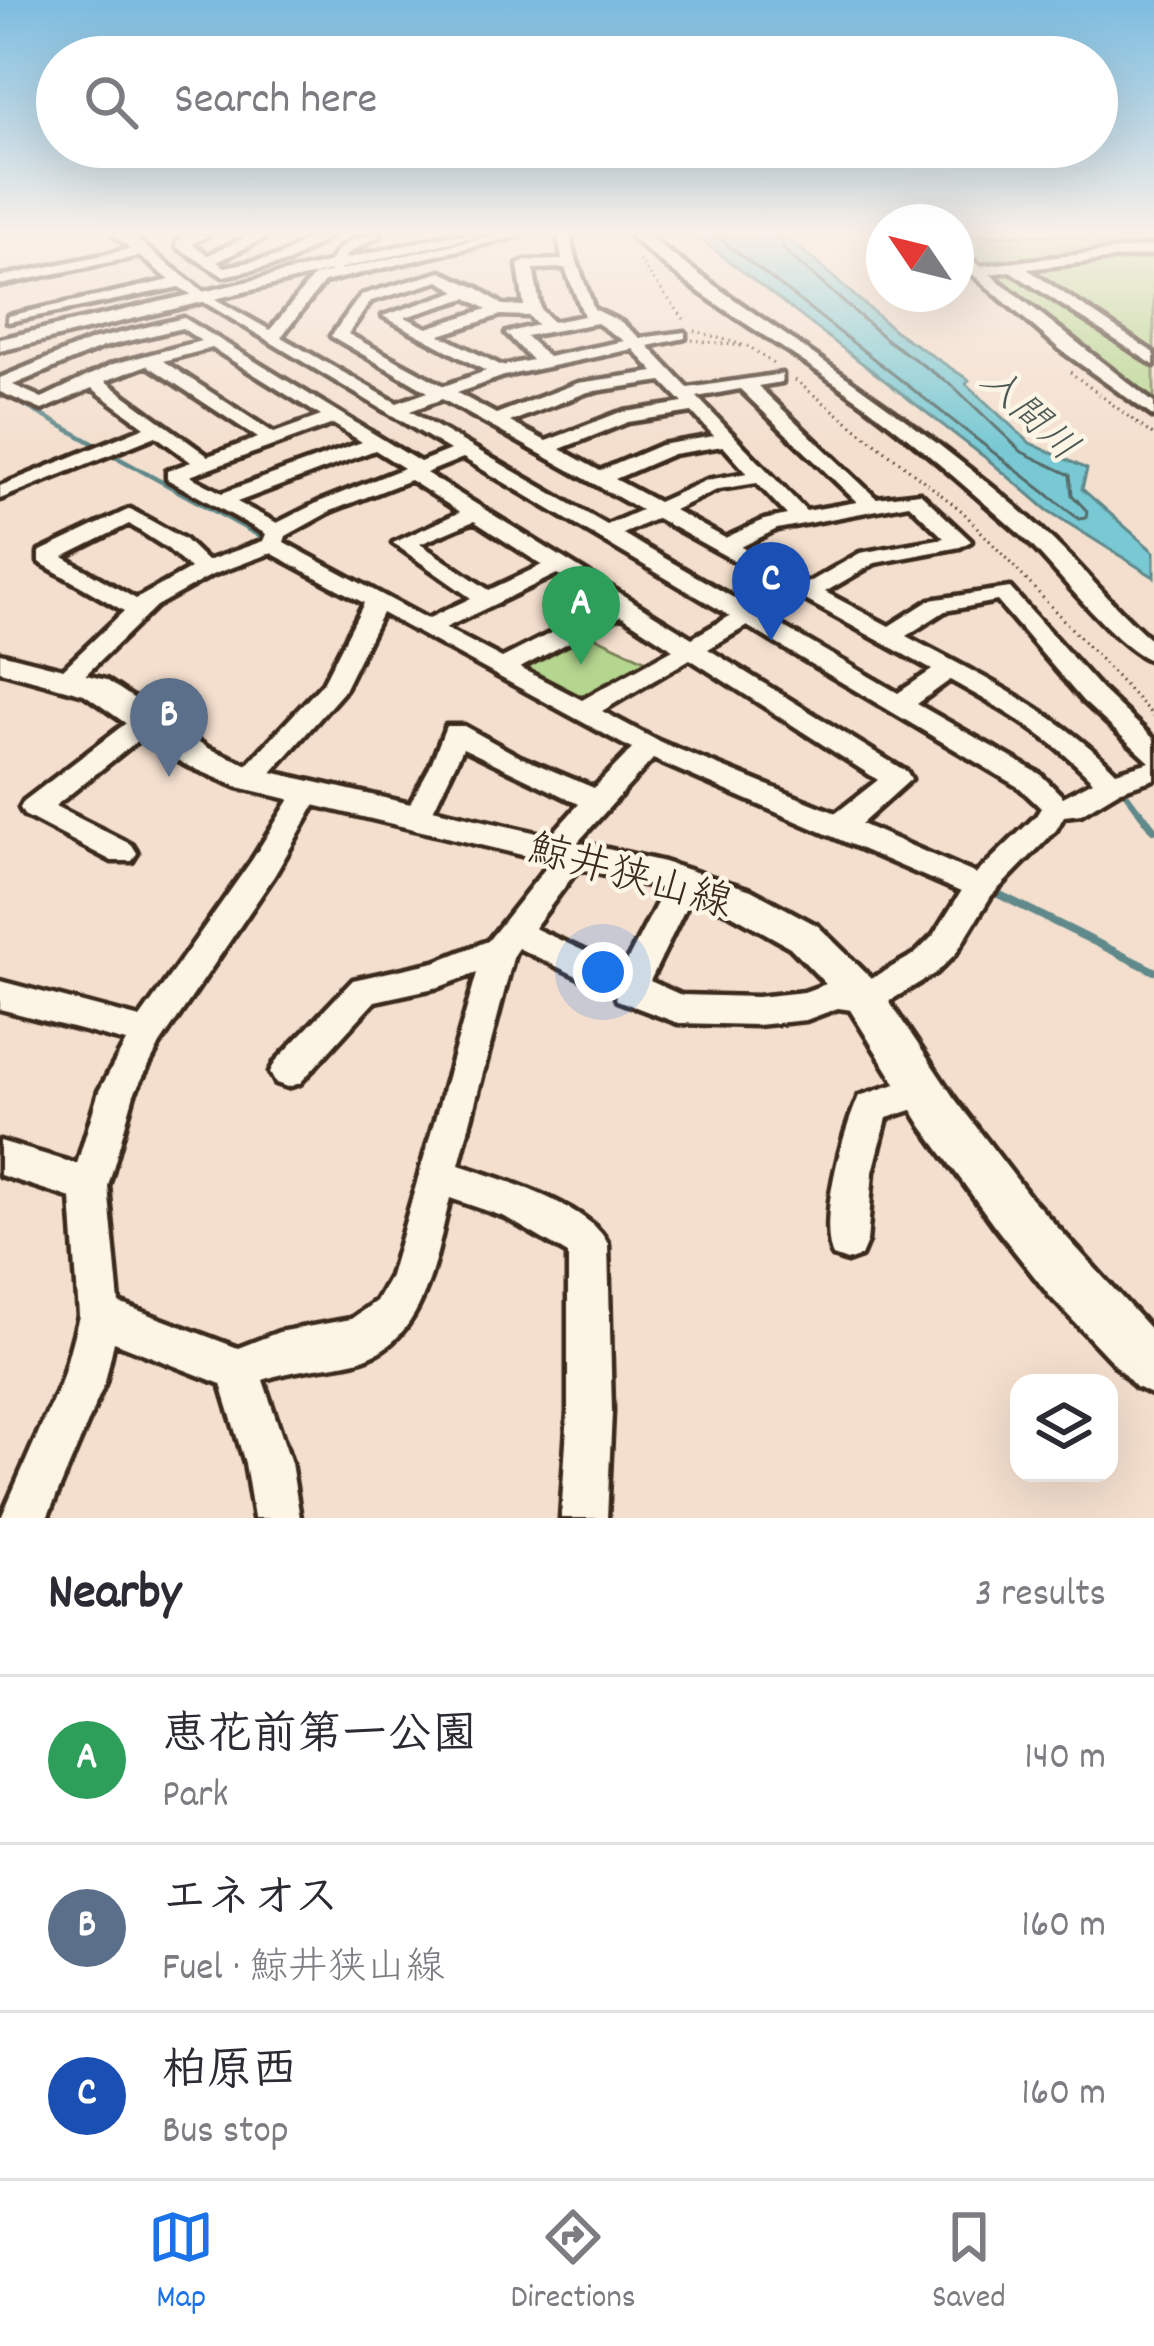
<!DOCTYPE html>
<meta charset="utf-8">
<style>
:root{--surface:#fff;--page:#f7f7f7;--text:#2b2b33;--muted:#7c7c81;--line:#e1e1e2;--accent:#1a73e8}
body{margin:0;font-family:Dekko,"Klee One",sans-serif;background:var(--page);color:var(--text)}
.controls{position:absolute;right:36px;bottom:36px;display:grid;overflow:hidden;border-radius:24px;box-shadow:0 12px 48px #0002}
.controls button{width:108px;height:108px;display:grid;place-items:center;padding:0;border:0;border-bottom:3px solid var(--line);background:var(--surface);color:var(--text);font:60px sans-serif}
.compass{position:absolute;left:866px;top:204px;width:108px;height:108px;border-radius:50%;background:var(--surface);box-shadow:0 12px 48px #0002;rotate:305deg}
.you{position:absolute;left:603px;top:972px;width:42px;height:42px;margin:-30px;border:9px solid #fff;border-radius:50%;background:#1a73e8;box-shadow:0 0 0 18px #1a73e833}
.badge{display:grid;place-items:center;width:78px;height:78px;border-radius:50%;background:var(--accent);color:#fff;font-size:39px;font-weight:700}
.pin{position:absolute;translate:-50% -99px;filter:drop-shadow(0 3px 6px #0008)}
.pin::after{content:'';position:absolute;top:63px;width:42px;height:36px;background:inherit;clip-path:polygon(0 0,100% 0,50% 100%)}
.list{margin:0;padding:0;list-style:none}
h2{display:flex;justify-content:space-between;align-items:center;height:156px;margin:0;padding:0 48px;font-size:51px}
h2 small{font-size:39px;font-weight:400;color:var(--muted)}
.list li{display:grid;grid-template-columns:78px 1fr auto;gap:36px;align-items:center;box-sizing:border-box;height:168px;padding:0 48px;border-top:3px solid var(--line)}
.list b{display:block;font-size:45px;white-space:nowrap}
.list p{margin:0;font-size:39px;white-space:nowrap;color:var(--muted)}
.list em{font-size:39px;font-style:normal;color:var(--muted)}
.icon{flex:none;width:66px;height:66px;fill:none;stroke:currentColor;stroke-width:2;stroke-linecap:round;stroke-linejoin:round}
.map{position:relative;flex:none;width:1154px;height:1518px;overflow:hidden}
.search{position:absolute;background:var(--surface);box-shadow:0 12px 48px #0002;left:36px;right:36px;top:36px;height:132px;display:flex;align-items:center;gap:30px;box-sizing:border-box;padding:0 42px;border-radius:66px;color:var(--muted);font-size:45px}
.sheet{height:660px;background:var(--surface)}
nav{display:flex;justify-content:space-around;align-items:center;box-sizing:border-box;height:168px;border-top:3px solid var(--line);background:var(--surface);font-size:33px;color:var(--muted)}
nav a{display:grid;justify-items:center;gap:6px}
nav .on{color:var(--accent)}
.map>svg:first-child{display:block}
.green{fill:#b5d68f;stroke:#788056;stroke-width:3}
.water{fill:#79c9d4;stroke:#60898b;stroke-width:3}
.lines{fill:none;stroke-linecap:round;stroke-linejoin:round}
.shore{stroke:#546a67;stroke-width:3}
.stream-far2{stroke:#60898b;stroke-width:4.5}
.stream-far1{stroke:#60898b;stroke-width:6}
.stream{stroke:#60898b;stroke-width:8}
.minor-casing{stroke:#3b2a1e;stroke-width:9}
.major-casing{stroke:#3b2a1e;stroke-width:9}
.path{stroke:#3b2a1e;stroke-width:3;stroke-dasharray:1.5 4.5;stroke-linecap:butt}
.minor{fill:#fcf5e5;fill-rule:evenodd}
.major{fill:#fcf5e5;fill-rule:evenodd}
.labels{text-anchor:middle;stroke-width:9;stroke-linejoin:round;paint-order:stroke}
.far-water-label{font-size:39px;font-style:italic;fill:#4e5a55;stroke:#fcf5e5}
.street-label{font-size:42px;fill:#3b2a1e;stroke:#fcf5e5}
</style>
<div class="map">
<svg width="1154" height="1518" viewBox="0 0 1154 1518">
<rect width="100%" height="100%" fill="#f4dfce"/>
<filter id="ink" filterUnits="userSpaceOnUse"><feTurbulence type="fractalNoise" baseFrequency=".00833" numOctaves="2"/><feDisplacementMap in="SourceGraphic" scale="24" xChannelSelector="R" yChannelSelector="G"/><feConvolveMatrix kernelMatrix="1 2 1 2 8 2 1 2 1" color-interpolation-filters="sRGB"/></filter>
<g filter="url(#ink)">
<g class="green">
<path d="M 956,235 L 1154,235 L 1154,402 L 956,245 Z"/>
<path d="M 585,632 L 647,661 L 576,701 L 514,668 Z"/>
</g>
<path class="water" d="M 695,235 L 785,235 L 895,331 L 969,380 L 966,384 L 1030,443 L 1087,469 L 1082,489 L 1154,552 L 1154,577 L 1047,510 L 991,462 Z"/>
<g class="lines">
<path class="shore" d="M 715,235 L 1079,519 L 1086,518 L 1087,511 L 1072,495 L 1070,475 L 1022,452 L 954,387 L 887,340 L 784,250 L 779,235"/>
<g class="stream-far2">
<path d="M 0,392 L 98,446"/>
<path d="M 111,454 L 265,539"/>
</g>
<path class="stream-far1" d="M 1122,788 L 1142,815"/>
<g class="stream">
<path d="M 1140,812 L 1154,830"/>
<path d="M 994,892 L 1154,971"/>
</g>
<defs>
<g id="minor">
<path d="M 114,235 L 130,235 L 208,295 L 270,330 L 314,276 L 332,272 L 327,268 C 337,244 355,235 381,235 L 347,254 L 340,270 L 495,235 L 521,235 L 324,282 L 281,337 L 397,403 L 428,392 L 331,336 L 361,295 L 441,272 L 478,288 L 503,305 L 524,306 L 518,265 L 525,261 L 562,260 L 558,235 L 572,235 L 572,248 L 594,309 L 621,322 L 640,338 L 685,332 L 685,338 L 648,346 L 688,388 L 782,374 L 782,382 L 758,386 L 876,498 L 920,493 L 971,541 L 960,547 L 875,563 L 825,592 L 889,626 L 930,600 L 1010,588 L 1101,689 L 1154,739 L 1154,779 L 1121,790 L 1081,814 L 1064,816 L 1056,830 L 991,896 L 956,953 L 937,972 L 878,1008 L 866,1012 L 838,1008 L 806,1020 L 757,1025 L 678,1023 L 617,1000 L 615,994 L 518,948 L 514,954 L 459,1165 C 498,1178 591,1205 608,1244 L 612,1412 L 607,1518 L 561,1518 L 568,1412 L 568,1254 L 505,1217 L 450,1198 C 435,1257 426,1343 356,1361 C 325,1368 293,1369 263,1380 L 291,1463 L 300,1518 L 254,1518 L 245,1463 L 221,1384 L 114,1342 L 105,1382 L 47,1518 L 1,1518 L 62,1379 L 79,1316 L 71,1198 L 0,1175 L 0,1141 L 77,1164 L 99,1091 L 126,1042 L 0,1009 L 0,981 L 140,1018 L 252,860 L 298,786 L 318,786 L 322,793 L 274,876 L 160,1044 L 134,1094 L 108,1186 L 119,1303 L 238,1348 L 279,1332 L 351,1319 L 376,1301 L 390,1276 L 477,973 L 439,987 L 375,1001 L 300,1083 L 288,1087 L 276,1083 L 270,1072 L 276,1061 L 353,980 L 435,962 L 488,941 L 552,860 L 543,858 L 538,850 L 579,804 L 463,748 L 427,823 L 407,823 L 403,816 L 430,767 L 446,726 L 464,726 L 520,757 L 594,788 L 632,749 L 382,613 L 343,692 L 260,786 L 240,786 L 236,779 L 240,772 L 323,683 L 364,603 L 271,553 L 212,575 L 156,606 L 77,683 L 59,683 L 56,678 L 59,673 L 124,611 L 39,562 L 39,552 L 130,509 L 184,539 L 207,561 L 263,541 L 266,534 L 167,479 L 167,471 L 191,462 L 156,436 L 0,499 L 0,486 L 145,427 L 92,388 L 42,410 L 0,392 L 0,378 L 92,340 L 184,318 L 420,462 L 450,450 L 179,287 L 8,322 L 8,316 L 170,280 L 139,256 L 0,285 L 0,277 L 131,249 ZM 565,268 L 584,316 L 553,322 L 541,310 L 533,269 ZM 439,281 L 457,291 L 383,316 L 486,371 L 444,386 L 348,334 L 371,301 ZM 467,298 L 487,309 L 427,328 L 405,317 ZM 501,315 L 529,316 L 537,325 L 506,333 L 532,360 L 502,366 L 440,335 ZM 597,323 L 624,341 L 548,357 L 526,336 ZM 182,328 L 201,341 L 113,364 L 42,398 L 13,385 L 103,347 ZM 212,348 L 321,416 L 274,433 L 163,361 ZM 633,349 L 654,372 L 578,383 L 496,414 L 457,393 L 504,376 ZM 147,365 L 258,438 L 208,456 L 105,381 ZM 662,381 L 683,403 L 618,413 L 546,441 L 510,422 L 588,392 ZM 740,389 L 857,502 L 806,511 L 697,397 ZM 442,399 L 641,510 L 607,525 L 410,411 ZM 692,412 L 714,436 L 661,445 L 600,471 L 560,449 L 628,422 ZM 333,424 L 362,442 L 222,493 L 190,476 ZM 723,446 L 747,473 L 707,480 L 658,502 L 615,479 L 673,454 ZM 375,450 L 404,468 L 319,502 L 277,523 L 237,502 ZM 463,458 L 730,616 L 692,638 L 426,473 ZM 410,480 L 460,512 L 393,543 L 471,598 L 427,619 L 284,542 L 286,536 L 333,510 ZM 757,483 L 787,515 L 764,520 L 725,538 L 674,510 L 719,489 ZM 909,504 L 944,538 L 860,553 L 808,583 L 741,547 L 777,529 ZM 657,518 L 932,670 L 898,693 L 623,534 ZM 474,521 L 542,565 L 489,590 L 420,544 ZM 129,524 L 168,549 L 190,569 L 136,599 L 63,557 ZM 557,574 L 606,605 L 502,658 L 445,628 ZM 997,601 L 1083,701 L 1150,762 L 1116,772 C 1056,711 981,676 906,636 L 945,611 ZM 621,615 L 673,649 L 582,700 L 520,668 ZM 747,626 L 1020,788 L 1041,808 L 1036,816 L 976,874 L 861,824 L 911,779 L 907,772 L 708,649 ZM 690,659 L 878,780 L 836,813 L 658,741 L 602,711 ZM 950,680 C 1004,710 1051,737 1093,781 L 1063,797 L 1040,774 L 917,704 ZM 653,759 L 961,892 L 934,935 L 915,954 L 862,984 L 837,980 L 804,992 L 757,997 L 681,995 L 650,981 L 699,880 L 695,872 L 673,872 L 623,969 L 534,928 L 589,854 L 576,844 Z"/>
<path d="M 189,235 L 208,235 L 192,244 L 208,255 L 251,235 L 270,235 L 217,262 L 225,267 L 280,256 L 315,235 L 332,235 L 289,262 L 223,276 L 177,247 L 177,241 Z"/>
<path d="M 630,235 L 646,235 C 751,315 863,384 966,466 C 1002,494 1039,525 1070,557 C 1098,586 1123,616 1154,642 L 1154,661 C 1118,652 1054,565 1022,536 C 965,486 908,435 846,391 C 774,339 694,296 630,235 Z"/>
<path d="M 1154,246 L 1154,254 L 1027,269 L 1154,353 L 1154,365 L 1010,271 L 990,274 L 1154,403 L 1154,417 L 1061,350 L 956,260 L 956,249 L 980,266 Z"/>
<path d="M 147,712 L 156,714 L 160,720 L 156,726 L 55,806 L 132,845 L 137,853 L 132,861 L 112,861 L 24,815 L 20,808 L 24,801 L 138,714 Z"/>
<path d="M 923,1075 L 936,1080 L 941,1091 L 936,1102 L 887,1118 L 873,1172 L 867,1242 L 861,1256 L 847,1261 L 833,1256 C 818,1219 843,1132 859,1096 Z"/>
</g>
<g id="major">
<path d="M 448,235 L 479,235 L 0,351 L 0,339 Z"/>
<path d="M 0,653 L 106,680 L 208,748 L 258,769 L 664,862 L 751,890 L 818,926 L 878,985 L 954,1098 L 1030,1197 L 1154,1333 L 1154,1395 L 1136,1387 L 1049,1295 L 997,1229 L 922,1126 L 849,1008 L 790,947 L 724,910 L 664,889 L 238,787 L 184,764 L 84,694 L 0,671 Z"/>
</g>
</defs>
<use href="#minor" class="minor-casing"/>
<use href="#major" class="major-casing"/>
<g class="path">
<path d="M 639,261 L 684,319"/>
<path d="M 695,331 L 750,347 L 773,364"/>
<path d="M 692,340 L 742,346"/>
<path d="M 1070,372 L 1154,436"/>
<path d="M 795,380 L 962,511 L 1154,717"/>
</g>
<use href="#minor" class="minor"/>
<use href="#major" class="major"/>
</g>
</g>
<linearGradient id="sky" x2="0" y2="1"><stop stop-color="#7bbce0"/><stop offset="0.52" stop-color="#faf1e9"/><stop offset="1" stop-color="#faf1e9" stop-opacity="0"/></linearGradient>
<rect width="1154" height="448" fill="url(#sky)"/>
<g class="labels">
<g class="far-water-label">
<text transform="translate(1031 412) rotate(43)" y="14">入間川</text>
</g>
<g class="street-label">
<text transform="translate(631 873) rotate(16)" y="15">鯨井狭山線</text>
</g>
</g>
</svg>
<div class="controls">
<button><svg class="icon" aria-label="layers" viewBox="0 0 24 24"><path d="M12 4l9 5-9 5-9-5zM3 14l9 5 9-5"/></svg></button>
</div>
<svg class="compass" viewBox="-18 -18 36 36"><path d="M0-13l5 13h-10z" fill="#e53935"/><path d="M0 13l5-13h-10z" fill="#7c7c81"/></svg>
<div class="you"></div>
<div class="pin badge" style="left:581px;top:665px;background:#2e9e5b">A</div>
<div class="pin badge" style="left:169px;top:777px;background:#5c6f8a">B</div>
<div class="pin badge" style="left:771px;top:641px;background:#1a4fb4">C</div>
<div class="search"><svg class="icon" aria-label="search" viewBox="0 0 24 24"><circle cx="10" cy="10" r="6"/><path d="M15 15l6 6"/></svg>Search here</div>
</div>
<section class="sheet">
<h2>Nearby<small>3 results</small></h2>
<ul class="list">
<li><span class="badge" style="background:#2e9e5b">A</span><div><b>恵花前第一公園</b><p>Park</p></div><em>140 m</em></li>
<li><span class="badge" style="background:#5c6f8a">B</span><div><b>エネオス</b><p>Fuel · 鯨井狭山線</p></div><em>160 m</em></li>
<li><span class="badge" style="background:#1a4fb4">C</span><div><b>柏原西</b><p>Bus stop</p></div><em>160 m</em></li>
</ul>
</section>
<nav>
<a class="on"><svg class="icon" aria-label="map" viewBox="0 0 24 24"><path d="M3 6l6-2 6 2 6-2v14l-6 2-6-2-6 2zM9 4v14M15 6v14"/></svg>Map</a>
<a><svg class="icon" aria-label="directions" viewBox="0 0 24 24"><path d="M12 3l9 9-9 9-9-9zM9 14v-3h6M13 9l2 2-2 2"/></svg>Directions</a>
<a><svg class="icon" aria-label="saved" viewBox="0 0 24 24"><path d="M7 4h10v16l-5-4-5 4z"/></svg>Saved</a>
</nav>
